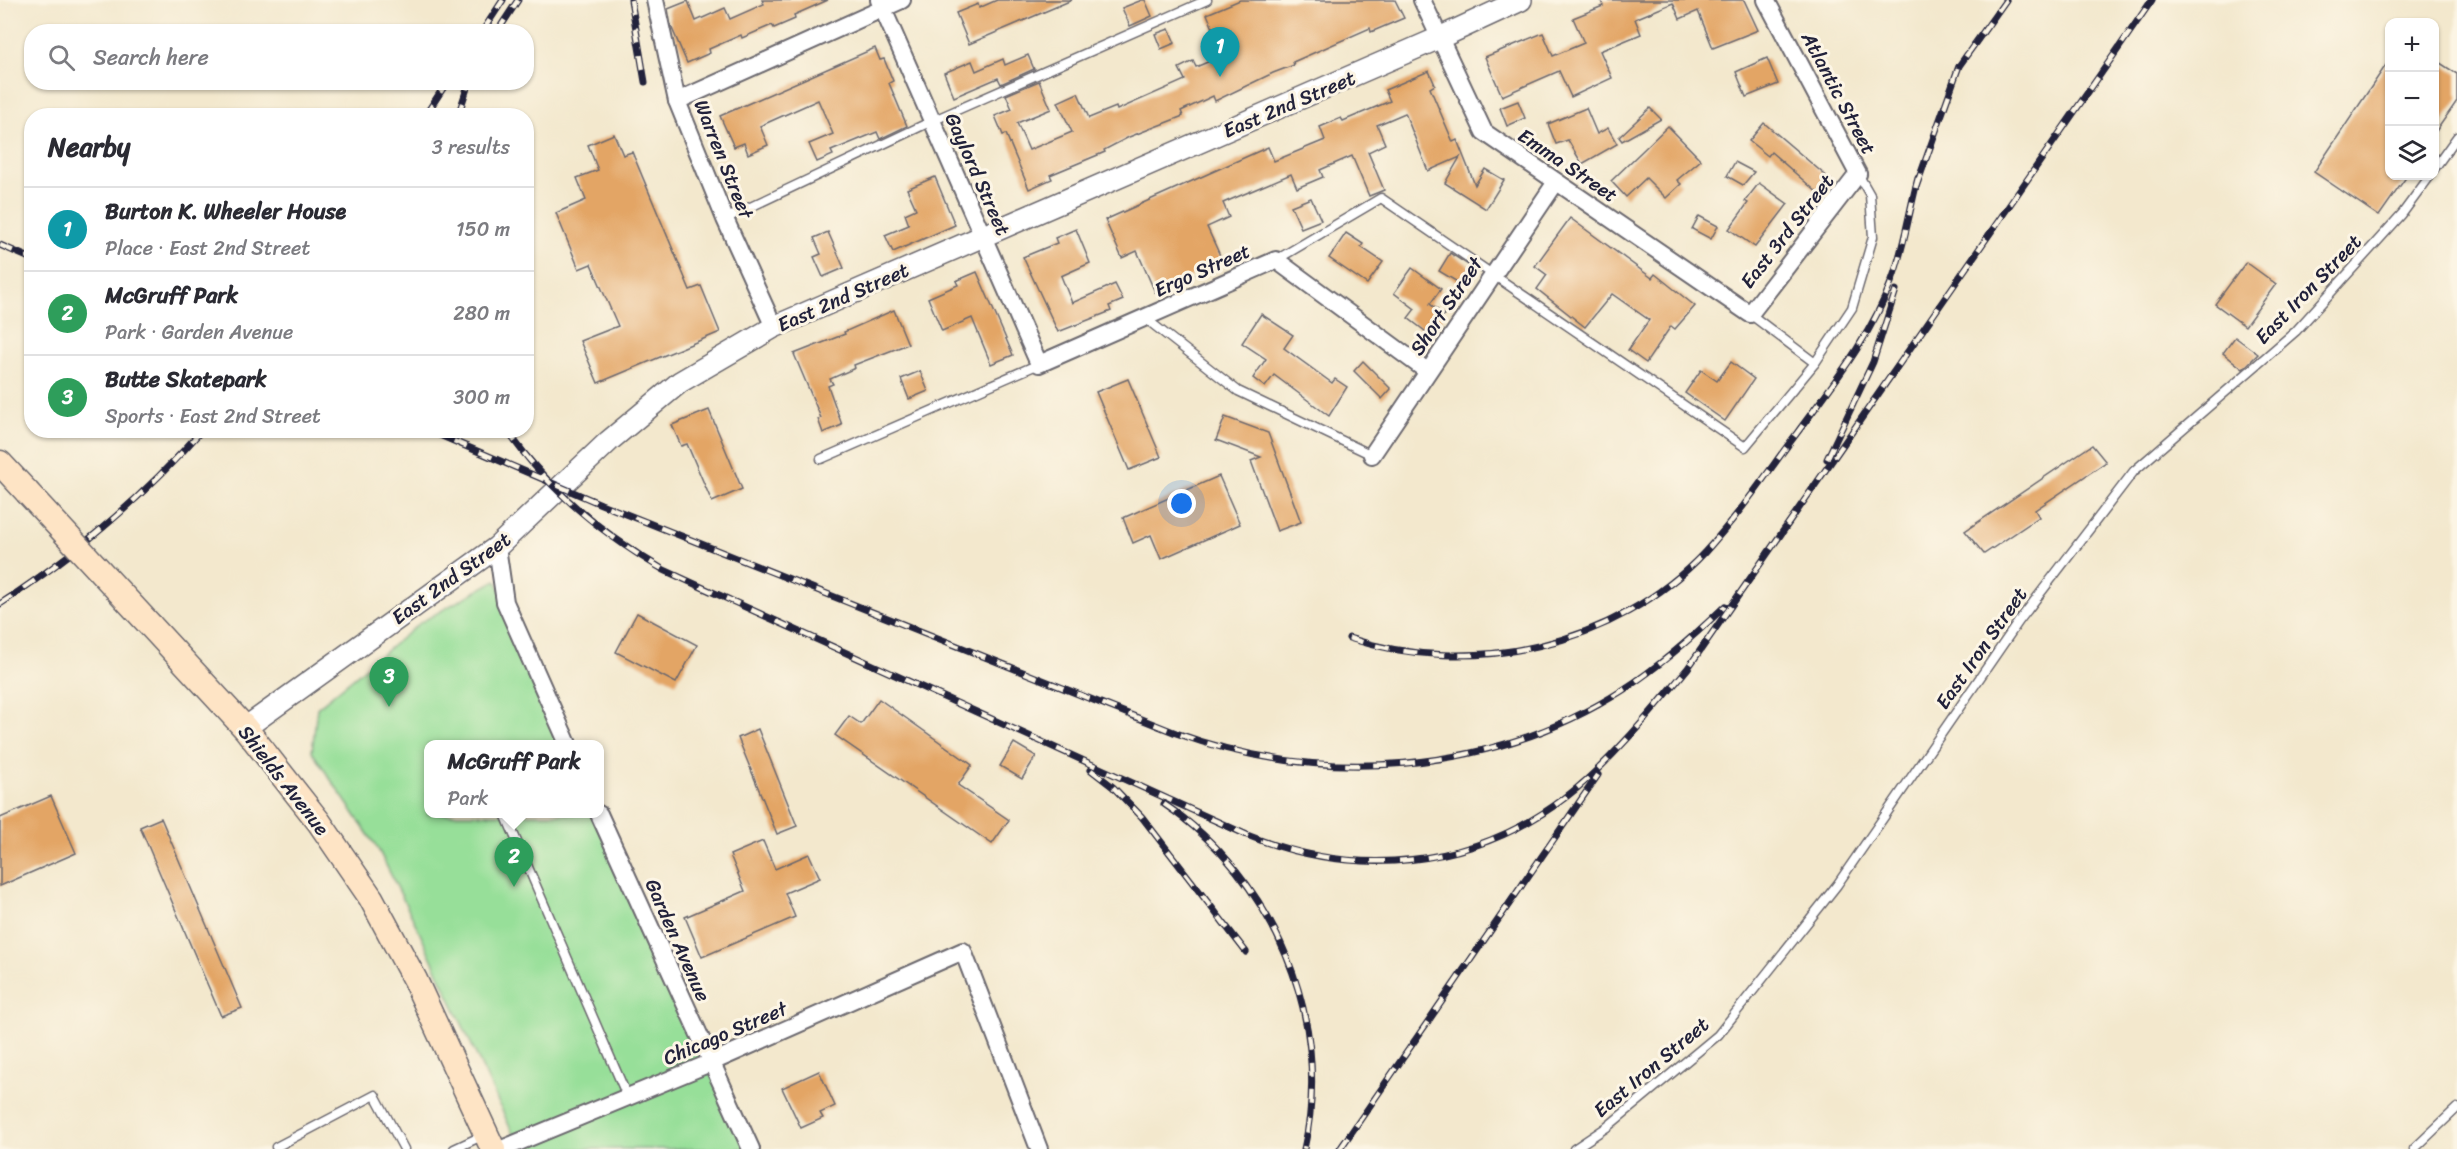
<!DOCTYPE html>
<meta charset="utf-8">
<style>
:root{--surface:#fff;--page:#f7f7f7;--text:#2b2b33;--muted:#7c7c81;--line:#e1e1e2;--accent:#1f6fb2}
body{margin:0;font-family:Sriracha,sans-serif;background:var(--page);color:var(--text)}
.controls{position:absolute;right:18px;top:18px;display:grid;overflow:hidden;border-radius:12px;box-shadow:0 2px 4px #0004}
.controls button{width:54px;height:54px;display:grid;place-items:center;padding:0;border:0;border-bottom:2px solid var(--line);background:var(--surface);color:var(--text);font:30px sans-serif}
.you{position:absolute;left:1182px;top:504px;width:21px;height:21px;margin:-15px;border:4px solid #fff;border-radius:50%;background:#1a73e8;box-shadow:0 0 0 9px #1a73e833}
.badge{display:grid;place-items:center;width:39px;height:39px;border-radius:50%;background:var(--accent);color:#fff;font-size:20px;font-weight:700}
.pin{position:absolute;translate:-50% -50px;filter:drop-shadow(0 2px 3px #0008)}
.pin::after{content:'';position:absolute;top:32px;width:21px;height:18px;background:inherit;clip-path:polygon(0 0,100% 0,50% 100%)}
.popup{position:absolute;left:424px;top:740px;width:180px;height:78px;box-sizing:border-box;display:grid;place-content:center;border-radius:12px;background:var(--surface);filter:drop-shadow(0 2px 4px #0005);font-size:20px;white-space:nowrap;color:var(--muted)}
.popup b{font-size:22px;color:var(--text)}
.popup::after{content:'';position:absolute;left:50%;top:100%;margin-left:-12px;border:12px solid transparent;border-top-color:var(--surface)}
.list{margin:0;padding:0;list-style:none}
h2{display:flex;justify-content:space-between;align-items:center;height:78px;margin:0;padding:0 24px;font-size:26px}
h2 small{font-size:20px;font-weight:400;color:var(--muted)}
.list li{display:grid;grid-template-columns:39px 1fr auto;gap:18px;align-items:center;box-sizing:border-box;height:84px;padding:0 24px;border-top:2px solid var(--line)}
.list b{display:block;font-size:22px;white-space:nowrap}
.list p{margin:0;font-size:20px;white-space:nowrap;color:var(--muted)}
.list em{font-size:20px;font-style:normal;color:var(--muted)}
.icon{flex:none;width:33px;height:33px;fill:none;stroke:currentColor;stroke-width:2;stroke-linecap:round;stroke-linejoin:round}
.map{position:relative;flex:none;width:2457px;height:1149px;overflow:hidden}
.search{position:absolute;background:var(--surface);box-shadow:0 2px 4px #0004;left:24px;top:24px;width:510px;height:66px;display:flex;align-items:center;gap:15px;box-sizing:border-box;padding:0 21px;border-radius:24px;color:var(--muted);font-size:22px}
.panel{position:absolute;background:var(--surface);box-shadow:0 2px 4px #0004;left:24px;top:108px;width:510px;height:330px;border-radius:24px}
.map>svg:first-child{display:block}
.green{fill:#97df99;stroke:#5c806a;stroke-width:1.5}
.building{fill:#e3a565}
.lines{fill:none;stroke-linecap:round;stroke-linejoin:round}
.service-casing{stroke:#6b676e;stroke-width:11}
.minor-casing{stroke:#6b676e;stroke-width:20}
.tertiary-casing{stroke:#6b676e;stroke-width:24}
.secondary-casing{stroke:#6b676e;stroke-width:27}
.service{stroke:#fff;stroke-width:8}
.minor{stroke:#fff;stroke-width:16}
.tertiary{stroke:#fff;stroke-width:21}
.secondary{stroke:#fee4c5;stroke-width:24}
.rail-casing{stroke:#22223b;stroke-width:7}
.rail{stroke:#fcf5e5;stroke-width:4.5;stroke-dasharray:14;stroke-linecap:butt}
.secondary-bridge-casing{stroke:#6b676e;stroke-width:27;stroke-linecap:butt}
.secondary-bridge{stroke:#fee4c5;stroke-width:24}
.labels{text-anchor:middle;stroke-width:6;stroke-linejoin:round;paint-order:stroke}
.street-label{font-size:20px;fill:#22223b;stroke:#fcf5e5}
</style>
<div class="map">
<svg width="2457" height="1149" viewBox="0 0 2457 1149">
<rect width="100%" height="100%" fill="#fcf5e5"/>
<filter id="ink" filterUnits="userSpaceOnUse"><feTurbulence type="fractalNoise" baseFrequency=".0167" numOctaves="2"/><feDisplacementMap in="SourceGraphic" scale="12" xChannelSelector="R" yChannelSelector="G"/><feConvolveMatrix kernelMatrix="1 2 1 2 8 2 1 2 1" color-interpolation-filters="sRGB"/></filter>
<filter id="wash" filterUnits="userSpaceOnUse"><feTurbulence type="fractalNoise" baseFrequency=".008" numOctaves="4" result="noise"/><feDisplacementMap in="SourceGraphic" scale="24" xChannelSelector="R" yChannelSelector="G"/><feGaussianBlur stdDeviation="1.35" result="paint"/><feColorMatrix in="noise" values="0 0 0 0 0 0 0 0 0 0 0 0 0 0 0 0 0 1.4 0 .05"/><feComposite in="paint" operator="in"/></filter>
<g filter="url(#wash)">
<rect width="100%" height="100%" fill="#f3e8cd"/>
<path class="green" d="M 496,580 L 568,744 L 428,744 L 428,814 L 598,814 L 746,1149 L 520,1149 L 416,925 L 378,849 L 312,752 L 317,708 L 421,622 Z"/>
<g id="blocks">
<g class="building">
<path d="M 762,0 L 828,0 L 794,15 L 795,19 L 774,28 L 772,25 L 742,38 L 741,35 L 709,49 L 710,53 L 687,63 L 671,26 L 668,9 L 688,1 L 696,21 L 725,8 L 730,19 L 764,4 Z"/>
<path d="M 997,0 L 1072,0 L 969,44 L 956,13 L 978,4 L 979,8 Z"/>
<path d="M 1142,0 L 1145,0 L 1152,16 L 1130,26 L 1122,8 Z"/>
<path d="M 1240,0 L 1395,0 L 1404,18 L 1371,32 L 1370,28 L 1293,62 L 1294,65 L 1273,73 L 1215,101 L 1213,96 L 1181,111 L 1183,116 L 1129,137 L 1104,150 L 1105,152 L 1050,175 L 1052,179 L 1029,189 L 1006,134 L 1003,135 L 995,116 L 1012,109 L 1006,95 L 1039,81 L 1051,109 L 1017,123 L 1029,150 L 1072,132 L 1058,102 L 1078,93 L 1089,118 L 1116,107 L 1117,110 L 1185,80 L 1179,68 L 1193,61 L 1196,67 L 1224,55 L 1207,14 Z"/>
<path d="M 1601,0 L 1744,0 L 1758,30 L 1713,48 L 1698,11 L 1680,19 L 1673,3 L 1635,19 L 1641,34 L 1600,51 L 1612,78 L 1571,97 L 1559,71 L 1502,96 L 1485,57 L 1543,33 L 1553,56 L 1584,43 L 1573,18 L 1603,6 Z"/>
<path d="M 1169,29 L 1175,43 L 1161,49 L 1155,34 Z"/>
<path d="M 875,48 L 880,60 L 884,59 L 893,81 L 889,83 L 907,126 L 880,139 L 877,132 L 831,151 L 833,155 L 817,162 L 809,144 L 833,134 L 818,100 L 760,126 L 768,145 L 748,154 L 744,143 L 734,147 L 720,116 Z"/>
<path d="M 1028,55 L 1034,69 L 1001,84 L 998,78 L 954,97 L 944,73 L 972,61 L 976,71 L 1003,59 L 1005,65 Z"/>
<path d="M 1767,58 L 1778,84 L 1746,97 L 1736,72 Z"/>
<path d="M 2390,59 L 2390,176 L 2407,176 L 2379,216 L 2314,172 Z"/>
<path d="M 2434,59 L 2457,74 L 2457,101 L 2434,134 Z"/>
<path d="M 1429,71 L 1435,85 L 1430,88 L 1453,142 L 1457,140 L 1475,185 L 1485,169 L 1504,180 L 1486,209 L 1445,183 L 1460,157 L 1428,171 L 1405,113 L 1377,125 L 1385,144 L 1368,152 L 1384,190 L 1369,196 L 1352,156 L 1320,170 L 1323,177 L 1297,188 L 1291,174 L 1223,203 L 1229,217 L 1207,227 L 1223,262 L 1155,292 L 1137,251 L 1122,258 L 1105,220 L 1268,147 L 1274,161 L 1325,140 L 1320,127 L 1341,118 L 1343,121 L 1390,101 L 1385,90 Z"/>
<path d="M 1518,101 L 1525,118 L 1507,126 L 1500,108 Z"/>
<path d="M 1586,108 L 1597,134 L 1608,128 L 1617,144 L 1582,164 L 1568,140 L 1556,144 L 1548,124 Z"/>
<path d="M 1650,108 L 1661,119 L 1622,141 L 1619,137 Z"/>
<path d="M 1764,123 L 1831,180 L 1819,194 L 1771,152 L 1768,156 L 1749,141 Z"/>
<path d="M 1668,126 L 1701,160 L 1677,180 L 1681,184 L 1666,198 L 1646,178 L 1626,197 L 1611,181 Z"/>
<path d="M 614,134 L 623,155 L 632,152 L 690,290 L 701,286 L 720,332 L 598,383 L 580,341 L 618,326 L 591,264 L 579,269 L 556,213 L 586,200 L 577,178 L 598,170 L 588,145 Z"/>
<path d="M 1735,162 L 1754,172 L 1743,185 L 1727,176 Z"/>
<path d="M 935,177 L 955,225 L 893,252 L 885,235 L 909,225 L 905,214 L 916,209 L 907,189 Z"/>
<path d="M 1759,183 L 1788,204 L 1755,247 L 1729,229 L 1748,203 L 1745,201 Z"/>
<path d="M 1311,198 L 1321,220 L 1301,228 L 1291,206 Z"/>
<path d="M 1699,216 L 1718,226 L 1711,239 L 1692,229 Z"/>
<path d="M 1570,218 L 1652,278 L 1655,274 L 1695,306 L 1675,329 L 1671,326 L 1646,363 L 1628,350 L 1649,320 L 1612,294 L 1585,327 L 1537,289 L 1547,275 L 1535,266 Z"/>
<path d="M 1076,229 L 1090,263 L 1061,276 L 1072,303 L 1115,284 L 1123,300 L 1109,306 L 1111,311 L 1058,332 L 1023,257 L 1057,243 L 1055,238 Z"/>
<path d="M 828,232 L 844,268 L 823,277 L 814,257 L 821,254 L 814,238 Z"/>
<path d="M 1346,233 L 1363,244 L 1361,247 L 1383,262 L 1367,284 L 1329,258 Z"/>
<path d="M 1450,253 L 1470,266 L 1459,283 L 1439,271 Z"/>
<path d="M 2246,262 L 2276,284 L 2245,326 L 2215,304 Z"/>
<path d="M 1412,268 L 1441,289 L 1430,304 L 1444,315 L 1429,334 L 1408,318 L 1415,309 L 1394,293 Z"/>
<path d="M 977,272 L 1013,355 L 991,364 L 972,318 L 942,331 L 928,298 L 958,285 L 956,281 Z"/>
<path d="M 894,310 L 908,344 L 854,365 L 855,368 L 830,379 L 833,384 L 828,386 L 842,425 L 823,433 L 818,419 L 821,418 L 794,354 L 845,334 L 844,332 Z"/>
<path d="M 1261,314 L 1293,335 L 1284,348 L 1332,383 L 1335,379 L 1347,387 L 1329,416 L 1274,375 L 1265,387 L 1253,378 L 1266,359 L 1242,343 Z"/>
<path d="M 2235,337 L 2258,354 L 2243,369 L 2223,353 Z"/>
<path d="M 1363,361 L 1391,389 L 1382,399 L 1354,371 Z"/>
<path d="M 1731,362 L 1754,379 L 1725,421 L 1685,393 L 1701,370 L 1717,381 Z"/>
<path d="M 920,371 L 928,391 L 909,399 L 901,379 Z"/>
<path d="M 1128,379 L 1161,457 L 1129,470 L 1096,392 Z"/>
<path d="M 709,410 L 742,489 L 712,502 L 687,444 L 681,446 L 672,425 Z"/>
<path d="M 1225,417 L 1268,433 L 1301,522 L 1277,531 L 1251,461 L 1261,457 L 1216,440 Z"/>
<path d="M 2092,445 L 2106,462 L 2035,510 L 2039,517 L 1984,554 L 1965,531 Z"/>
<path d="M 1219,476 L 1240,524 L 1161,559 L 1151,535 L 1133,543 L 1123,518 Z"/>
<path d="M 637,613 L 697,645 L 676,683 L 616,652 Z"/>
<path d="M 879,699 L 972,765 L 958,785 L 1009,820 L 992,844 L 835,735 L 849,716 L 861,724 Z"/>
<path d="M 758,729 L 797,826 L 777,834 L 738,738 Z"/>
<path d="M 1014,743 L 1036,756 L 1022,779 L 1000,766 Z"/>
<path d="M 51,796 L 76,853 L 0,886 L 0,818 Z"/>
<path d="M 161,818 L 242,1008 L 221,1016 L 140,827 Z"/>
<path d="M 763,841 L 775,869 L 809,854 L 820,878 L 785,893 L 795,917 L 702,957 L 685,917 L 745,891 L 730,855 Z"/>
<path d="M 819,1071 L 835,1106 L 820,1113 L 823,1118 L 801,1128 L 782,1088 Z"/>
</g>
</g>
</g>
<g filter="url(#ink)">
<use href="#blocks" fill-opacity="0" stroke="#6b676e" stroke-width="1.5"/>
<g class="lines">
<defs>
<g id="service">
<path d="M 2434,169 L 2457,137"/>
<path d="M 725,219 L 932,121 L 1207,0"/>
<path d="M 1276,260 L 1381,198 L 1745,447 L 1815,363 L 1750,314"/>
<path d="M 1145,318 L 1238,391 L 1372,455"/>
<path d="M 1815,363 L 1852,308 L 1873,237 L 1870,195 L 1858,174"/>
<path d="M 821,459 L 1039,364"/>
<path d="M 505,814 L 627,1096"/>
<path d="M 277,1149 L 276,1147 L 375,1095 L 404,1149"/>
<path d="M 454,1149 L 484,1135"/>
<path d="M 1574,1149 L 1607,1127 L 1718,1035 L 1837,885 L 2019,621 L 2134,471 L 2296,331 L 2402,214 L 2430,176"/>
<path d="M 2414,1149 L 2457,1108"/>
</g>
<g id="minor">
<path d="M 655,0 L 677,101 L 725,219 L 774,327"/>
<path d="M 879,0 L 1039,364 L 1276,260 L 1427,371"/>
<path d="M 1422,0 L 1484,132 L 1750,314 L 1858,174 L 1766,0"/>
<path d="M 677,101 L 902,0"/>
<path d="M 1372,455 L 1556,182"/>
<path d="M 497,547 L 505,602 L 568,744"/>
<path d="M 599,814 L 751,1149"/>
<path d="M 502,1149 L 710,1063 L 963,951 L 1039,1149"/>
</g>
<path id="tertiary" d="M 245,728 L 497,547 L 609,441 L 680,382 L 774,327 L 1439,38 L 1521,0"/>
<g id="secondary">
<path d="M 0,463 L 27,492"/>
<path d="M 150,625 L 245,728 L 319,822 L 371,898 L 415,980 L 493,1149"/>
</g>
</defs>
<use href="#service" class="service-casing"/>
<use href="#minor" class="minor-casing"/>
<use href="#tertiary" class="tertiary-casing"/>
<use href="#secondary" class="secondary-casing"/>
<use href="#service" class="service"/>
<use href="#minor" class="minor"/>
<use href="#tertiary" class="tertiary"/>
<use href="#secondary" class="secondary"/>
<defs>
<g id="rail">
<path d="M 631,0 L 645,82"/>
<path d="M 482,32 L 503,0"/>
<path d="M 497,32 L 518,0"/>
<path d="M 425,116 L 447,82"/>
<path d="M 458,116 L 469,82"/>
<path d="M 1916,187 L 1959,66 L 2006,0"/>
<path d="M 0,245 L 32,259"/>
<path d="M 428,430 L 601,504 L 1176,733 C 1322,786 1490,775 1623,690 C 1660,666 1693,637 1725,606"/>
<path d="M 507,430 C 548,490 602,534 664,570 L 1247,835 C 1355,879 1472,869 1566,797 C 1609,764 1653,710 1688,668 L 2152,0"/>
<path d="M 1827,459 L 1873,362 L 1896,290"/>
<path d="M 0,604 C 75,555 143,498 202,430"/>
<path d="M 1349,638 C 1471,678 1616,647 1705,552 C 1739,515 1767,473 1797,433 C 1832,385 1871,337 1892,280 C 1904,248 1909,212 1918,178"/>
<path d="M 1091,770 L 1113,787 L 1142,817 L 1246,952"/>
<path d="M 1164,804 C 1273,877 1334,1020 1304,1149"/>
<path d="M 1340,1149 L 1598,775"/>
</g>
</defs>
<use href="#rail" class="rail-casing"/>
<use href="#rail" class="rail"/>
<defs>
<path id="secondary-bridge" d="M 27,492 L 150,625"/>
</defs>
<use href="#secondary-bridge" class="secondary-bridge-casing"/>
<use href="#secondary-bridge" class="secondary-bridge"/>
</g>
</g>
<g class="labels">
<g class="street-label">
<text transform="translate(1839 93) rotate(62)" y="7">Atlantic Street</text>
<text transform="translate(1289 104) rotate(-23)" y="7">East 2nd Street</text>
<text transform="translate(724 159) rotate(68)" y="7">Warren Street</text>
<text transform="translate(1568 165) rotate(34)" y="7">Emma Street</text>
<text transform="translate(978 174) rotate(66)" y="7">Gaylord Street</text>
<text transform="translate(1787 231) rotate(-52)" y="7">East 3rd Street</text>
<text transform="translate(1202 270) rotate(-24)" y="7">Ergo Street</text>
<text transform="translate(2308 289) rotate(-46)" y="7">East Iron Street</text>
<text transform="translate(843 297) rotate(-24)" y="7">East 2nd Street</text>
<text transform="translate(1446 306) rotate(-56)" y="7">Short Street</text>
<text transform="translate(451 578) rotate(-36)" y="7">East 2nd Street</text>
<text transform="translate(1981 648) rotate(-55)" y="7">East Iron Street</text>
<text transform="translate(284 780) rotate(52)" y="7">Shields Avenue</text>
<text transform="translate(678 940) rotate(66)" y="7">Garden Avenue</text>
<text transform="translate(725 1033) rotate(-23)" y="7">Chicago Street</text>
<text transform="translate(1651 1067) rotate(-40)" y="7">East Iron Street</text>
</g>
</g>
</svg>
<div class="controls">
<button>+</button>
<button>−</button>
<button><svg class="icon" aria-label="layers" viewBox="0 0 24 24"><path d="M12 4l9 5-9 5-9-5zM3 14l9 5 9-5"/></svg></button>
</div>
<div class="you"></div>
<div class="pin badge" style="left:1220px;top:77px;background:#0f9aa8">1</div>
<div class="pin badge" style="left:514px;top:887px;background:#2e9e5b">2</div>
<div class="popup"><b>McGruff Park</b>Park</div>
<div class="pin badge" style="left:389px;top:707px;background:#2e9e5b">3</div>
<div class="search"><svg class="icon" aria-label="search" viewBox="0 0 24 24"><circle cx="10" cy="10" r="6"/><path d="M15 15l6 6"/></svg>Search here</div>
<section class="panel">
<h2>Nearby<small>3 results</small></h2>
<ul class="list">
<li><span class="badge" style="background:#0f9aa8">1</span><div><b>Burton K. Wheeler House</b><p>Place · East 2nd Street</p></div><em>150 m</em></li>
<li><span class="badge" style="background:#2e9e5b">2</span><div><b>McGruff Park</b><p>Park · Garden Avenue</p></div><em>280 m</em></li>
<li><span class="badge" style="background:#2e9e5b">3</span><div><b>Butte Skatepark</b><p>Sports · East 2nd Street</p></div><em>300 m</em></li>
</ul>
</section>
</div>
